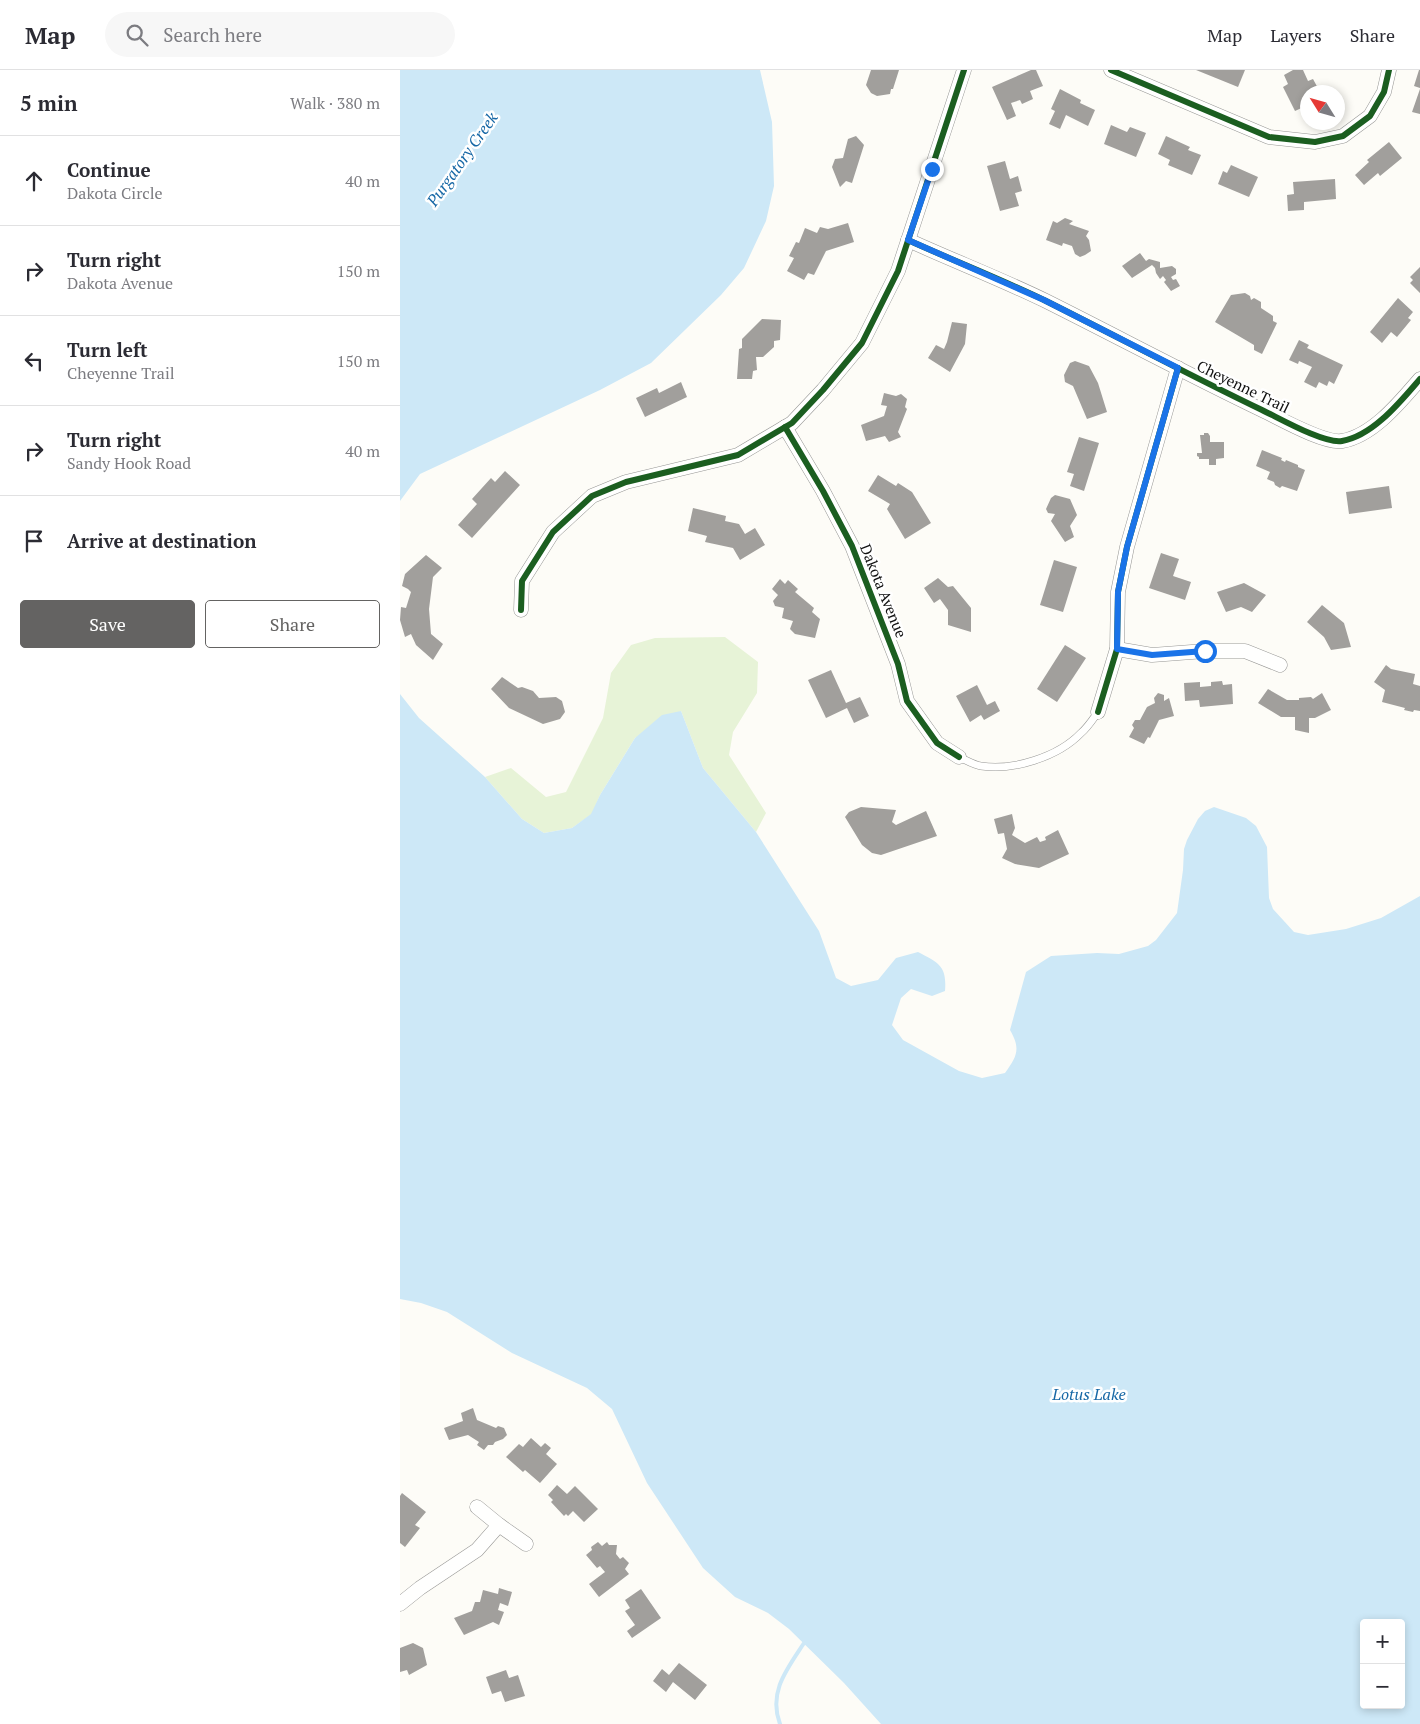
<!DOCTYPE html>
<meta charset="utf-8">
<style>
:root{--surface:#fff;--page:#f7f7f7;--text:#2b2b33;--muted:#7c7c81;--line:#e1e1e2;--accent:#646362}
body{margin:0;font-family:"PT Serif",serif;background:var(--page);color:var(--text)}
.controls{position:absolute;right:15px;bottom:15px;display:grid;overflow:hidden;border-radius:5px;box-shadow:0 2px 8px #0003}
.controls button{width:45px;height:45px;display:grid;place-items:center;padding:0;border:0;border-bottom:1px solid var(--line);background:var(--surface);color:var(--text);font:25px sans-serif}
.compass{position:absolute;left:900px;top:15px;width:45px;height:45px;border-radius:50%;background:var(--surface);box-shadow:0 2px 8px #0003;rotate:307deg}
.stop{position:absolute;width:15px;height:15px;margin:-11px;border:4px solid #1a73e8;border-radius:50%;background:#fff}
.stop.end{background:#1a73e8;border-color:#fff;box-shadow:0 1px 5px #0008}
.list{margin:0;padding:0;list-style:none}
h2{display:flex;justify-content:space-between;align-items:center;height:65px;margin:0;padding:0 20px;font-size:21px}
h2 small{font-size:16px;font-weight:400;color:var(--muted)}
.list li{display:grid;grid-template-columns:32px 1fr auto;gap:15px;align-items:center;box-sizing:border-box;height:90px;padding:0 20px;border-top:1px solid var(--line)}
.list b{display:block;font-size:19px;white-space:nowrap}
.list p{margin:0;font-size:16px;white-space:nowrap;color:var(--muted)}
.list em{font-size:16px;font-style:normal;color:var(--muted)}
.actions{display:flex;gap:10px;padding:15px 20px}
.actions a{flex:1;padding:11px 0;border:1px solid var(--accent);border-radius:5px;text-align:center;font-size:18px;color:var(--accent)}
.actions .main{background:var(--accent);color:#fff}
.icon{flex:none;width:28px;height:28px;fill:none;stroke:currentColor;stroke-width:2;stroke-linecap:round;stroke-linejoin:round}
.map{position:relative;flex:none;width:1020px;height:1654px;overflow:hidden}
header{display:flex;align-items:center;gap:30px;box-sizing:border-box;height:70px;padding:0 25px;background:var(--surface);border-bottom:1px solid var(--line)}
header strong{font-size:24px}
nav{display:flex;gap:28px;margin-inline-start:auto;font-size:18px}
.search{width:350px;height:45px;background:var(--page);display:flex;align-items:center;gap:12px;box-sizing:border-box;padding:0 18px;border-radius:28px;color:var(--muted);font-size:19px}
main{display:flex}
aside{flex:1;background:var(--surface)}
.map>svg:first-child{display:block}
.green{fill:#e7f3d7}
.water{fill:#cde8f7;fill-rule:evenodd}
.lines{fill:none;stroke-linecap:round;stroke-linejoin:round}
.stream{stroke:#cde8f7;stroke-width:4}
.building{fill:#a19f9c}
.lane-casing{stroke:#979795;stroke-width:8}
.street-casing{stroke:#979795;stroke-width:15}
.lane{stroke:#fffffe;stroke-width:7}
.street{stroke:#fffffe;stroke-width:14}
.cycleway-casing{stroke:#fff;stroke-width:9}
.cycleway{stroke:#1b5e20;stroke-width:6}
.route{stroke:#1a73e8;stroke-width:6}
.labels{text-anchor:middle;stroke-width:5;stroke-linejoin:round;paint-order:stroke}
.street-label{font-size:15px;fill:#111;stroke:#fff}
.water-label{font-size:16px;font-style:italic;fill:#1768a6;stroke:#fff}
</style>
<header>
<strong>Map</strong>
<div class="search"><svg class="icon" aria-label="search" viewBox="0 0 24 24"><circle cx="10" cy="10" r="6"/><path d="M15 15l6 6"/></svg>Search here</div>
<nav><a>Map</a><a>Layers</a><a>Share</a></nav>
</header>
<main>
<aside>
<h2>5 min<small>Walk · 380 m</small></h2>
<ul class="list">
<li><svg class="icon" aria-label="ahead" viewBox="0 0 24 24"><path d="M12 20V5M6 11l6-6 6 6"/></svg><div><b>Continue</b><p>Dakota Circle</p></div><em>40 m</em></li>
<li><svg class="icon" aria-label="right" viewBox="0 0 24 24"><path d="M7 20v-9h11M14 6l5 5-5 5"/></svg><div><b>Turn right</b><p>Dakota Avenue</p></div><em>150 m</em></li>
<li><svg class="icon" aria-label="left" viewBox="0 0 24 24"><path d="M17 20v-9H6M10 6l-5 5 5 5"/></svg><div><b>Turn left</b><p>Cheyenne Trail</p></div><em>150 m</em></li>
<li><svg class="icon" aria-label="right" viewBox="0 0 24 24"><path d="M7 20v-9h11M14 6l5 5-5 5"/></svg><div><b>Turn right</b><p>Sandy Hook Road</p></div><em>40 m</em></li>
<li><svg class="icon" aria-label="arrive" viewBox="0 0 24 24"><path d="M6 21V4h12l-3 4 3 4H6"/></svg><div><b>Arrive at destination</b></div></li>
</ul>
<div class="actions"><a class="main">Save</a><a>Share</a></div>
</aside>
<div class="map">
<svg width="1020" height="1654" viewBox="0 0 1020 1654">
<rect width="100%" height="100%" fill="#fdfcf7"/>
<path class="green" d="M 325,567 L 358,592 L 357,623 L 333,662 L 329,685 L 366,743 L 356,762 L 303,698 L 281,641 L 235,668 L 200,725 L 192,744 L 172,758 L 144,763 L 122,749 L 85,707 L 111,698 L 146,727 L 166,722 L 203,648 L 211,603 L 231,575 L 255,568 Z"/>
<g class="water">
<path d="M 0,0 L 360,0 L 372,52 L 374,116 L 366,151 L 344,198 L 321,225 L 251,293 L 200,320 L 20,404 L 0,431 Z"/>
<path d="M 0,624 L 19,648 L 85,707 L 122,749 L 144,763 L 172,758 L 191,744 L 200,725 L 235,668 L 262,645 L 281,641 L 303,698 L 356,762 L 419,861 L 436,908 L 451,916 L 478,910 L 496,888 L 518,882 C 539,893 547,896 545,921 L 532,926 L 511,919 L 501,928 L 492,955 L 503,970 L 559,1001 L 582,1008 L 605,1003 C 617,986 621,979 610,960 L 626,902 L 651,886 L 697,883 L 719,884 L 748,876 L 756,870 L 777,843 L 783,800 L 784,779 L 787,770 L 798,749 L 805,741 L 814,737 L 846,748 L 856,756 L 867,777 L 869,828 L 873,839 L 894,862 L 908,865 L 946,859 L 981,848 L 1020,826 L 1020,1654 L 481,1654 L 444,1613 L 389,1559 L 368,1543 L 335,1527 L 303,1498 L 247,1413 L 212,1339 L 187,1318 L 112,1283 L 47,1242 L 21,1233 L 0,1229 ZM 964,1553 L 1001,1553 L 1001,1635 L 964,1635 Z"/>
</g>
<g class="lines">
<path class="stream" d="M 380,1654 C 368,1622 387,1599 404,1573 L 405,1570"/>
</g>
<g class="building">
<path d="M 471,0 L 499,0 L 493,19 L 491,19 L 490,24 L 477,26 L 471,23 L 466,15 Z"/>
<path d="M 631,0 L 636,0 L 643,16 L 630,21 L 633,29 L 622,34 L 620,30 L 611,33 L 616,46 L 607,50 L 592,17 Z"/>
<path d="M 796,0 L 845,0 L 838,17 Z"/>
<path d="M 893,0 L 903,0 L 908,11 L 913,9 L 920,22 L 908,22 L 908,35 L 895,41 L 883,17 L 888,14 L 884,5 Z"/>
<path d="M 1019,0 L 1020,0 L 1020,18 L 1014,16 Z"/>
<path d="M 660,19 L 681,30 L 680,33 L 695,40 L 688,56 L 666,45 L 660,59 L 649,54 L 655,41 L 651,39 Z"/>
<path d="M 1020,19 L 1020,44 L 1012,42 Z"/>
<path d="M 711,55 L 727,62 L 730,57 L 746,63 L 736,87 L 704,74 Z"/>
<path d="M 456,66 L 464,75 L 452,113 L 446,111 L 440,117 L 432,97 L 435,89 L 443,88 L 448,69 Z"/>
<path d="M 766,66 L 790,77 L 788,80 L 801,85 L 792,105 L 768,95 L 770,90 L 758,84 Z"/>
<path d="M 989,72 L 1002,88 L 980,106 L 978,103 L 964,115 L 955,105 L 969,92 L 967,90 Z"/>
<path d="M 605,91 L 610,109 L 618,106 L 622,121 L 615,123 L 619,136 L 600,141 L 587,96 Z"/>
<path d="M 831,95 L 858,107 L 849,127 L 818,114 L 823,101 L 827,103 Z"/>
<path d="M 935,109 L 936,129 L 904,132 L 904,140 L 888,141 L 887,125 L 894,124 L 893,112 Z"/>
<path d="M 665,148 L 673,151 L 669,154 L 689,161 L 686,166 L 689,170 L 691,181 L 685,185 L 680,187 L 675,184 L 672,176 L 663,173 L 662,176 L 646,170 L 653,151 L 657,153 Z"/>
<path d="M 448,153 L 454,172 L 426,181 L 414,205 L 408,203 L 404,210 L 387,201 L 394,188 L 389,186 L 396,172 L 399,173 L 405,158 L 417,163 L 420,157 L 428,159 Z"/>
<path d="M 740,183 L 746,191 L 749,189 L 760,192 L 760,198 L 772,196 L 776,199 L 776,204 L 771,207 L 773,210 L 776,209 L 780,216 L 771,221 L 764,212 L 766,210 L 763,206 L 760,209 L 756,203 L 755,198 L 752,195 L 732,208 L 722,196 Z"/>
<path d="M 1020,197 L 1020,223 L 1010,213 L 1013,210 L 1010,207 Z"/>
<path d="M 845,223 L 850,226 L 851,230 L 854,228 L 861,232 L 861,238 L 873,246 L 873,251 L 877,253 L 862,284 L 854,280 L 854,275 L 815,252 L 831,225 Z"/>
<path d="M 998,228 L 1013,242 L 1008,248 L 1011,250 L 997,267 L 991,262 L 982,273 L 970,262 Z"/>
<path d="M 362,249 L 381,250 L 380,270 L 374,271 L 374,277 L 363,287 L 356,287 L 357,300 L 353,301 L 352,309 L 337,309 L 339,279 L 342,278 L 342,269 Z"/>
<path d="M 552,252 L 567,254 L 565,274 L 550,302 L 528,288 L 536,275 L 544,279 L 547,272 Z"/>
<path d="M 899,270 L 909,275 L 907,278 L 943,295 L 934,314 L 929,311 L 927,316 L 919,312 L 916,318 L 904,312 L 912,297 L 899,291 L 898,294 L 889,290 Z"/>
<path d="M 675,291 L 689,296 L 698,313 L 707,342 L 687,349 L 673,316 L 665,312 L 664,305 L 670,293 Z"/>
<path d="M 281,312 L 287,327 L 245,347 L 236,328 L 257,318 L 259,323 Z"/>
<path d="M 484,323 L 496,326 L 501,324 L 507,329 L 505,337 L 507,339 L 498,362 L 501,367 L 489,372 L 485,366 L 466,371 L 461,355 L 484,346 L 487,336 L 481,335 Z"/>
<path d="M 804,363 L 808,363 L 810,366 L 810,372 L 824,372 L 824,388 L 816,389 L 816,395 L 809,395 L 809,389 L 799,389 L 799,387 L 797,386 L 797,383 L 802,383 L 800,365 L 804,365 Z"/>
<path d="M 679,367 L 699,373 L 684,421 L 670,416 L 674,404 L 667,402 Z"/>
<path d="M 862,380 L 882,388 L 881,390 L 885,392 L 886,390 L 898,395 L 898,397 L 905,400 L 897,421 L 882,416 L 880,418 L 875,415 L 874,412 L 867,409 L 870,402 L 856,396 Z"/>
<path d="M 105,401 L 120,415 L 72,468 L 58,455 L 77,434 L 72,429 L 91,408 L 95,412 Z"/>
<path d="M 478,405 L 496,416 L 498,413 L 512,422 L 531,453 L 505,469 L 487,439 L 490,434 L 468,421 Z"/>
<path d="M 989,416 L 992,438 L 949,444 L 946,422 Z"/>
<path d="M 655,425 L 670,429 L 677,445 L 670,456 L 674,467 L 665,472 L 651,451 L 655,444 L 648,443 L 646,439 L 651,428 Z"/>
<path d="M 293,438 L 326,446 L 325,451 L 339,454 L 345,464 L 355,458 L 365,475 L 340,490 L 333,478 L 305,472 L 307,466 L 288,461 Z"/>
<path d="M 761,483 L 779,489 L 773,506 L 791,512 L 785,530 L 749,518 Z"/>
<path d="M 26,485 L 42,498 L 33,507 L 29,539 L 31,564 L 43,574 L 33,590 L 16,575 L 11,564 L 5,567 L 0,550 L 1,537 L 6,538 L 11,522 L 8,519 L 2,516 L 5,504 Z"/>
<path d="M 654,490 L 677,497 L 663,542 L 640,535 Z"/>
<path d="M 538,508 L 548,517 L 553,516 L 571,538 L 571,562 L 548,555 L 548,540 L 540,529 L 534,533 L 524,518 Z"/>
<path d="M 380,509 L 385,514 L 388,510 L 398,519 L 395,522 L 414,538 L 412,542 L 420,549 L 415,568 L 395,564 L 390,559 L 393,551 L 382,548 L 384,538 L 375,536 L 373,531 L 378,525 L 372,519 Z"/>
<path d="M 844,513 L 866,525 L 852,542 L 841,537 L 826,542 L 817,522 Z"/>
<path d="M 922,535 L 944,553 L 951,577 L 931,580 L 924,567 L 907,552 Z"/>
<path d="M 665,575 L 686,588 L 657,632 L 637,619 Z"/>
<path d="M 986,595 L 991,599 L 1015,604 L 1013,614 L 1020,616 L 1020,641 L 1014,640 L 1013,642 L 1004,640 L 1005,638 L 982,632 L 985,620 L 974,612 Z"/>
<path d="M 431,600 L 446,633 L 460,627 L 469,646 L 454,653 L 447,638 L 426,648 L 408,610 Z"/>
<path d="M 102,607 L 118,618 L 122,617 L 133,621 L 139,628 L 156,627 L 162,631 L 165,642 L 160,649 L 143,654 L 109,638 L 91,619 Z"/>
<path d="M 822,611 L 823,615 L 832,614 L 833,634 L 800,637 L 799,630 L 785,631 L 784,613 L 800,612 L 800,617 L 811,616 L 811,612 Z"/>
<path d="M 577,615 L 587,635 L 595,631 L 600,641 L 584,650 L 581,645 L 570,652 L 556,626 Z"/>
<path d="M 868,619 L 887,630 L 899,630 L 899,628 L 911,627 L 913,629 L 922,623 L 931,640 L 915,648 L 909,648 L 909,663 L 895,660 L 895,647 L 881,647 L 858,633 Z"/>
<path d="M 758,623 L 764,625 L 764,631 L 769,628 L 774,646 L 759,650 L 750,668 L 748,667 L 744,674 L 729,667 L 734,658 L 732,655 L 735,650 L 740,650 L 747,637 L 755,633 L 754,628 Z"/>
<path d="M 461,737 L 496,740 L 492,752 L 496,755 L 526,741 L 537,766 L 481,785 L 472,783 L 462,775 L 445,747 L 449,742 Z"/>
<path d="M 612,744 L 615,758 L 612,765 L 625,773 L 637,767 L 640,772 L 646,770 L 645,767 L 658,760 L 669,784 L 639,798 L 615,794 L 602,788 L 607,779 L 604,763 L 598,764 L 594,749 Z"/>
<path d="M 73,1338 L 77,1350 L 96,1358 L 98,1356 L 104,1358 L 107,1365 L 103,1369 L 95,1372 L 93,1375 L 88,1375 L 84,1380 L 77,1375 L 79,1372 L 68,1365 L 49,1370 L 44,1358 L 63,1351 L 61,1343 Z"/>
<path d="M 131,1368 L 141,1377 L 145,1373 L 151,1378 L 146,1384 L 157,1394 L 140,1413 L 125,1400 L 123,1402 L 106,1387 L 119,1374 L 123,1377 Z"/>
<path d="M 157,1415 L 167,1424 L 175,1416 L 198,1439 L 184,1452 L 173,1441 L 168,1446 L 166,1444 L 164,1446 L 151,1432 L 153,1430 L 148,1425 Z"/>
<path d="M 2,1423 L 26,1442 L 15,1455 L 20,1458 L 5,1477 L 0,1473 L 0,1426 Z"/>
<path d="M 198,1472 L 202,1476 L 207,1472 L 209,1475 L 217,1475 L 216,1484 L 220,1489 L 223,1487 L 229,1493 L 225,1499 L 229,1504 L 199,1527 L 189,1514 L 205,1502 L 200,1496 L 197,1498 L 186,1485 L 192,1480 L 191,1477 Z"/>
<path d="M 99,1518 L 112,1522 L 108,1536 L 100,1533 L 98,1540 L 104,1542 L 99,1555 L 93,1552 L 64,1565 L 54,1548 L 72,1541 L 75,1532 L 80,1532 L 83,1520 L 98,1524 Z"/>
<path d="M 241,1519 L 261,1548 L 232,1568 L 227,1561 L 235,1555 L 225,1541 L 230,1538 L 225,1530 Z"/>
<path d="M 13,1573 L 23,1578 L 27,1595 L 9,1605 L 7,1600 L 0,1602 L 0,1578 Z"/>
<path d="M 279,1593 L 307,1615 L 295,1630 L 273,1612 L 266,1622 L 253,1611 L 262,1599 L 269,1605 Z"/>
<path d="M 106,1600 L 109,1608 L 118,1605 L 125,1626 L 105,1632 L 101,1621 L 92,1624 L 86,1607 Z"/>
</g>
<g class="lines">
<defs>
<path id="lane" d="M 559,687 C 566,690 574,695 581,696 C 613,701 658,687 681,663 C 688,657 693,649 698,642"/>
<g id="street">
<path d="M 711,0 L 869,67 L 915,72 L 943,66 L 970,46 L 984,22 L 989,0"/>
<path d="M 508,170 C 554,191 601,209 646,231 C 718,267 789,305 862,340 C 879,348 924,374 942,371 C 973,366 1001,331 1020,309"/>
<path d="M 385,357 L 423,421 L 452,476 L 498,594 L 507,631 L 537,673 L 559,687"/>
<path d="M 121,540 L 122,511 L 153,462 L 192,426 L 226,412 L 338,385 L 392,353 L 423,320 L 462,273 L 498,201 L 564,0"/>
<path d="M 717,579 L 752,585 L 805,581 L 845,581 L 880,595"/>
<path d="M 698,642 L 717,579 L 718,522 L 727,477 L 778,298"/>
<path d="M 77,1437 L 99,1455 L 126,1474"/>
<path d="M 0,1534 L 20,1518 L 77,1480 L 99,1455"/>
</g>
</defs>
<use href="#lane" class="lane-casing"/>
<use href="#street" class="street-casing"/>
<use href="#lane" class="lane"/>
<use href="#street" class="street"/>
<defs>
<g id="cycleway">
<path d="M 711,0 L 869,67 L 915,72 L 943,66 L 970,46 L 984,22 L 989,0"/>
<path d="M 508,170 C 554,191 601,209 646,231 C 718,267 789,305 862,340 C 879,348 924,374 942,371 C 973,366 1001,331 1020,309"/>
<path d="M 385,357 L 423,421 L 452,476 L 498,594 L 507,631 L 537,673 L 559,687"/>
<path d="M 121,540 L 122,511 L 153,462 L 192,426 L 226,412 L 338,385 L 392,353 L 423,320 L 462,273 L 498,201 L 564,0"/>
<path d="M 698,642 L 717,579 L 718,522 L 727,477 L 778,298"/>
</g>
</defs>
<use href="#cycleway" class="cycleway-casing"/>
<use href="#cycleway" class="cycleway"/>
</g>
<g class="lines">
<path class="route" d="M 532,99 L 508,170 L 644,230 L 778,298 L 727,477 L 718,522 L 717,579 L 752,585 L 805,581"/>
</g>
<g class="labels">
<g class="street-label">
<text transform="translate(843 317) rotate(26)" y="5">Cheyenne Trail</text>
<text transform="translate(483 521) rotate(68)" y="5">Dakota Avenue</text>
</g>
<g class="water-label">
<text transform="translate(62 89) rotate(-55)" y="6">Purgatory Creek</text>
<text x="689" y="1330">Lotus Lake</text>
</g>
</g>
</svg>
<div class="controls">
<button>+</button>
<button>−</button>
</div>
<svg class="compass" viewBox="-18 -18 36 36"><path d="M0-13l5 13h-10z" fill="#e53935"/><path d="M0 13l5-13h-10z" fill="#7c7c81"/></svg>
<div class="stop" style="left:805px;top:581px"></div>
<div class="stop end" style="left:532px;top:99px"></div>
</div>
</main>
